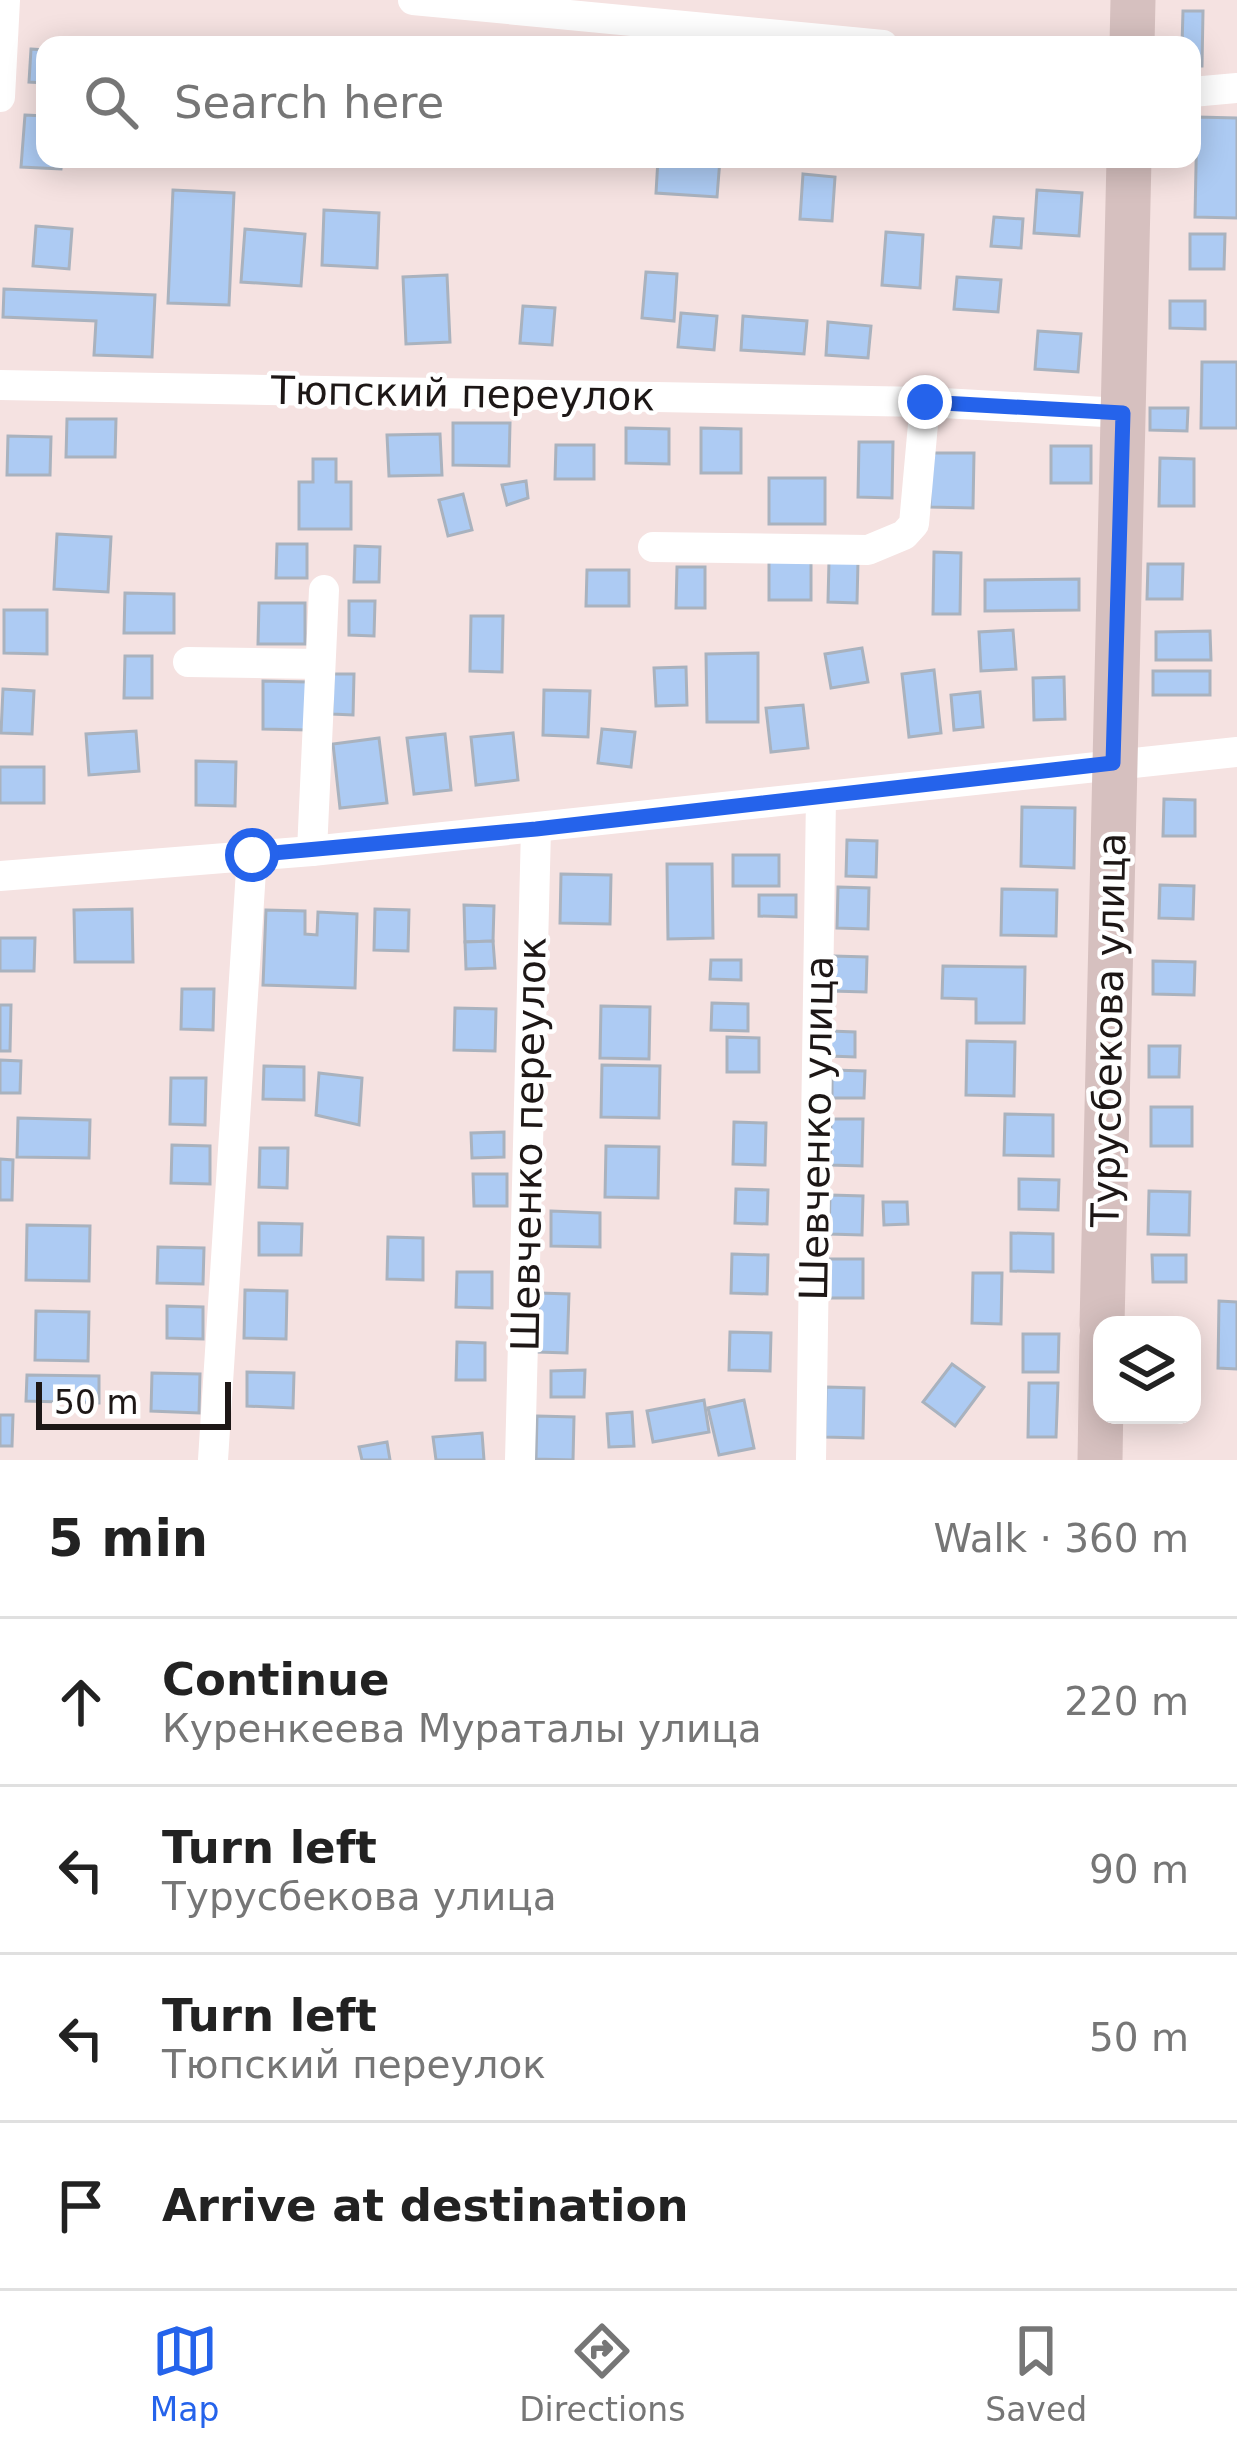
<!DOCTYPE html>
<meta charset="utf-8">
<style>
:root{--surface:#fff;--page:#f6f6f6;--text:#222;--muted:#767676;--line:#e0e0e0;--accent:#2563eb}
body{margin:0;font-family:"DejaVu Sans",sans-serif;background:var(--page);color:var(--text)}
.controls{position:absolute;right:36px;bottom:36px;display:grid;overflow:hidden;border-radius:24px;box-shadow:0 6px 30px #0003}
.controls button{width:108px;height:108px;display:grid;place-items:center;padding:0;border:0;border-bottom:3px solid var(--line);background:var(--surface);color:var(--text);font:60px sans-serif}
.scale{position:absolute;left:36px;bottom:30px;width:195px;box-sizing:border-box;padding-left:12px;border:6px solid #1d1716;border-top:0;font-size:33px;line-height:42px;white-space:nowrap;color:#1d1716;-webkit-text-stroke:9px #fff;paint-order:stroke}
.stop{position:absolute;width:36px;height:36px;margin:-27px;border:9px solid #2563eb;border-radius:50%;background:#fff}
.stop.end{background:#2563eb;border-color:#fff;box-shadow:0 3px 12px #0008}
.list{margin:0;padding:0;list-style:none}
h2{display:flex;justify-content:space-between;align-items:center;height:156px;margin:0;padding:0 48px;font-size:51px}
h2 small{font-size:39px;font-weight:400;color:var(--muted)}
.list li{display:grid;grid-template-columns:78px 1fr auto;gap:36px;align-items:center;box-sizing:border-box;height:168px;padding:0 48px;border-top:3px solid var(--line)}
.list b{display:block;font-size:45px;white-space:nowrap}
.list p{margin:0;font-size:39px;white-space:nowrap;color:var(--muted)}
.list em{font-size:39px;font-style:normal;color:var(--muted)}
.icon{flex:none;width:66px;height:66px;fill:none;stroke:currentColor;stroke-width:2;stroke-linecap:round;stroke-linejoin:round}
.map{position:relative;flex:none;width:1237px;height:1460px;overflow:hidden}
.search{position:absolute;background:var(--surface);box-shadow:0 6px 30px #0003;left:36px;right:36px;top:36px;height:132px;display:flex;align-items:center;gap:30px;box-sizing:border-box;padding:0 42px;border-radius:24px;color:var(--muted);font-size:45px}
.sheet{height:828px;background:var(--surface)}
nav{display:flex;justify-content:space-around;align-items:center;box-sizing:border-box;height:168px;border-top:3px solid var(--line);background:var(--surface);font-size:33px;color:var(--muted)}
nav a{display:grid;justify-items:center;gap:6px}
nav .on{color:var(--accent)}
.map>svg:first-child{display:block}
.building{fill:#adcbf3;stroke:#a9b2be;stroke-width:3}
.lines{fill:none;stroke-linecap:round;stroke-linejoin:round}
.street{stroke:#fff;stroke-width:30}
.secondary{stroke:#d6c0bf;stroke-width:45}
.route{stroke:#2563eb;stroke-width:15}
.labels{text-anchor:middle;stroke-width:9;stroke-linejoin:round;paint-order:stroke}
.street-label{font-size:39px;fill:#1d1716;stroke:#fff}
</style>
<div class="map">
<svg width="1237" height="1460" viewBox="0 0 1237 1460">
<rect width="100%" height="100%" fill="#f5e2e1"/>
<g class="building">
<path d="M 1183,11 L 1203,11 L 1202,66 L 1192,66 L 1192,45 L 1182,45 Z"/>
<path d="M 31,49 L 45,50 L 45,83 L 29,82 Z"/>
<path d="M 25,115 L 45,116 L 45,159 L 62,159 L 61,169 L 21,167 Z"/>
<path d="M 1197,117 L 1237,118 L 1237,218 L 1195,217 Z"/>
<path d="M 658,159 L 720,159 L 717,197 L 656,193 Z"/>
<path d="M 803,174 L 835,177 L 832,221 L 800,219 Z"/>
<path d="M 173,190 L 234,193 L 229,305 L 168,303 Z"/>
<path d="M 1037,190 L 1082,193 L 1079,236 L 1034,233 Z"/>
<path d="M 324,210 L 379,213 L 377,268 L 322,265 Z"/>
<path d="M 994,217 L 1023,219 L 1021,248 L 991,246 Z"/>
<path d="M 36,226 L 72,229 L 69,269 L 33,266 Z"/>
<path d="M 245,229 L 305,234 L 301,286 L 241,282 Z"/>
<path d="M 886,232 L 923,235 L 920,288 L 882,285 Z"/>
<path d="M 1190,234 L 1225,234 L 1224,269 L 1190,269 Z"/>
<path d="M 646,272 L 677,274 L 674,321 L 642,318 Z"/>
<path d="M 447,275 L 450,342 L 406,344 L 403,277 Z"/>
<path d="M 957,277 L 1001,280 L 998,312 L 954,309 Z"/>
<path d="M 4,289 L 155,295 L 152,357 L 94,355 L 96,321 L 3,317 Z"/>
<path d="M 1170,301 L 1205,301 L 1205,329 L 1170,328 Z"/>
<path d="M 523,306 L 555,308 L 552,345 L 520,343 Z"/>
<path d="M 681,313 L 717,316 L 714,350 L 678,347 Z"/>
<path d="M 743,316 L 807,321 L 804,354 L 741,350 Z"/>
<path d="M 828,322 L 871,326 L 868,358 L 826,355 Z"/>
<path d="M 1038,331 L 1081,334 L 1078,372 L 1035,369 Z"/>
<path d="M 1202,362 L 1237,362 L 1237,428 L 1201,428 Z"/>
<path d="M 1150,408 L 1188,408 L 1187,431 L 1150,430 Z"/>
<path d="M 67,419 L 116,419 L 115,457 L 66,457 Z"/>
<path d="M 453,423 L 510,423 L 509,466 L 453,465 Z"/>
<path d="M 626,428 L 669,429 L 669,464 L 626,463 Z"/>
<path d="M 701,428 L 741,429 L 741,473 L 701,473 Z"/>
<path d="M 440,434 L 442,475 L 389,476 L 387,435 Z"/>
<path d="M 8,436 L 51,437 L 50,475 L 7,475 Z"/>
<path d="M 859,442 L 893,442 L 892,498 L 858,497 Z"/>
<path d="M 556,445 L 594,445 L 594,479 L 555,479 Z"/>
<rect x="1051" y="446" width="40" height="37"/>
<path d="M 930,453 L 974,453 L 973,508 L 930,507 Z"/>
<path d="M 1160,458 L 1194,459 L 1194,506 L 1159,506 Z"/>
<path d="M 313,459 L 336,459 L 336,482 L 351,482 L 351,529 L 299,529 L 299,482 L 313,482 Z"/>
<rect x="769" y="478" width="56" height="46"/>
<path d="M 526,481 L 528,498 L 507,505 L 502,485 Z"/>
<path d="M 463,494 L 472,530 L 448,536 L 439,500 Z"/>
<path d="M 57,534 L 111,537 L 108,592 L 54,589 Z"/>
<path d="M 277,544 L 307,544 L 307,578 L 276,578 Z"/>
<path d="M 355,546 L 380,547 L 379,582 L 354,582 Z"/>
<path d="M 934,552 L 961,553 L 960,614 L 933,614 Z"/>
<rect x="769" y="555" width="42" height="45"/>
<path d="M 829,561 L 858,561 L 857,603 L 828,602 Z"/>
<path d="M 1148,564 L 1183,564 L 1182,599 L 1147,599 Z"/>
<path d="M 677,567 L 705,567 L 705,608 L 676,608 Z"/>
<path d="M 587,570 L 629,570 L 629,606 L 586,606 Z"/>
<path d="M 1079,579 L 1079,610 L 985,611 L 985,580 Z"/>
<path d="M 125,593 L 174,594 L 174,633 L 124,633 Z"/>
<path d="M 349,601 L 375,601 L 374,636 L 349,635 Z"/>
<path d="M 259,603 L 305,603 L 305,644 L 258,644 Z"/>
<path d="M 4,610 L 47,610 L 47,654 L 4,653 Z"/>
<path d="M 471,616 L 503,616 L 502,672 L 470,671 Z"/>
<path d="M 1013,630 L 1016,669 L 981,671 L 979,632 Z"/>
<path d="M 1210,631 L 1211,660 L 1156,660 L 1156,632 Z"/>
<path d="M 862,648 L 868,682 L 831,688 L 825,654 Z"/>
<path d="M 758,653 L 758,722 L 707,722 L 706,654 Z"/>
<path d="M 125,656 L 152,656 L 152,698 L 124,698 Z"/>
<path d="M 686,667 L 687,705 L 656,706 L 654,668 Z"/>
<path d="M 934,670 L 941,733 L 909,737 L 902,674 Z"/>
<rect x="1153" y="671" width="57" height="24"/>
<path d="M 333,674 L 354,674 L 353,715 L 332,714 Z"/>
<path d="M 1064,677 L 1065,719 L 1034,720 L 1033,678 Z"/>
<path d="M 263,681 L 308,682 L 308,730 L 263,729 Z"/>
<path d="M 3,689 L 34,691 L 32,734 L 1,733 Z"/>
<path d="M 544,690 L 590,691 L 588,737 L 543,735 Z"/>
<path d="M 980,692 L 983,727 L 954,730 L 951,695 Z"/>
<path d="M 803,705 L 808,748 L 771,752 L 766,708 Z"/>
<path d="M 602,729 L 635,732 L 631,767 L 598,763 Z"/>
<path d="M 136,731 L 139,771 L 89,775 L 86,734 Z"/>
<path d="M 513,733 L 518,780 L 476,785 L 471,737 Z"/>
<path d="M 445,734 L 451,790 L 414,794 L 407,738 Z"/>
<path d="M 379,738 L 387,803 L 340,808 L 333,744 Z"/>
<path d="M 196,761 L 236,762 L 235,806 L 196,805 Z"/>
<rect x="0" y="767" width="44" height="36"/>
<path d="M 1164,799 L 1195,800 L 1195,836 L 1163,836 Z"/>
<path d="M 1022,807 L 1075,808 L 1074,868 L 1021,866 Z"/>
<path d="M 847,840 L 877,841 L 876,877 L 846,876 Z"/>
<rect x="733" y="855" width="46" height="31"/>
<path d="M 667,864 L 712,864 L 713,938 L 668,939 Z"/>
<path d="M 561,874 L 611,875 L 610,924 L 560,923 Z"/>
<path d="M 1160,885 L 1194,886 L 1193,919 L 1159,918 Z"/>
<path d="M 838,887 L 869,888 L 868,929 L 837,928 Z"/>
<path d="M 1002,889 L 1057,890 L 1056,936 L 1001,935 Z"/>
<path d="M 759,895 L 796,895 L 796,917 L 759,916 Z"/>
<path d="M 464,905 L 494,906 L 493,941 L 465,942 Z"/>
<path d="M 132,909 L 133,962 L 75,962 L 74,910 Z"/>
<path d="M 375,909 L 409,910 L 408,951 L 374,950 Z"/>
<path d="M 266,910 L 305,911 L 305,934 L 317,935 L 318,912 L 357,914 L 355,988 L 263,985 Z"/>
<path d="M 0,938 L 35,938 L 34,971 L 0,971 Z"/>
<path d="M 493,941 L 495,968 L 466,969 L 465,942 Z"/>
<path d="M 833,956 L 867,957 L 866,992 L 832,991 Z"/>
<path d="M 711,960 L 741,960 L 741,980 L 710,979 Z"/>
<path d="M 1153,961 L 1195,962 L 1194,995 L 1153,994 Z"/>
<path d="M 943,966 L 1025,967 L 1024,1023 L 976,1023 L 976,999 L 942,998 Z"/>
<path d="M 182,989 L 214,989 L 213,1030 L 181,1029 Z"/>
<path d="M 712,1003 L 748,1004 L 748,1031 L 711,1030 Z"/>
<path d="M 0,1005 L 11,1005 L 10,1051 L 0,1051 Z"/>
<path d="M 601,1006 L 650,1007 L 649,1059 L 600,1058 Z"/>
<path d="M 455,1008 L 496,1009 L 495,1051 L 454,1050 Z"/>
<path d="M 830,1031 L 855,1032 L 855,1057 L 830,1056 Z"/>
<path d="M 727,1037 L 759,1038 L 759,1072 L 727,1072 Z"/>
<path d="M 967,1041 L 1015,1042 L 1014,1096 L 966,1095 Z"/>
<path d="M 1149,1046 L 1180,1046 L 1179,1077 L 1149,1077 Z"/>
<path d="M 0,1060 L 21,1061 L 20,1093 L 0,1093 Z"/>
<path d="M 602,1065 L 660,1066 L 659,1118 L 601,1117 Z"/>
<path d="M 264,1066 L 304,1067 L 304,1100 L 263,1099 Z"/>
<path d="M 832,1070 L 865,1071 L 864,1098 L 832,1098 Z"/>
<path d="M 319,1073 L 362,1078 L 359,1125 L 316,1115 Z"/>
<path d="M 171,1078 L 206,1078 L 205,1125 L 170,1124 Z"/>
<rect x="1151" y="1107" width="41" height="39"/>
<path d="M 1005,1114 L 1053,1115 L 1053,1156 L 1004,1155 Z"/>
<path d="M 18,1118 L 90,1120 L 89,1158 L 17,1157 Z"/>
<path d="M 831,1119 L 863,1119 L 862,1166 L 830,1165 Z"/>
<path d="M 734,1122 L 766,1123 L 765,1165 L 733,1164 Z"/>
<path d="M 504,1132 L 504,1157 L 472,1158 L 471,1133 Z"/>
<path d="M 172,1145 L 210,1146 L 210,1184 L 171,1183 Z"/>
<path d="M 606,1146 L 659,1147 L 658,1198 L 605,1197 Z"/>
<path d="M 260,1148 L 288,1148 L 287,1188 L 259,1187 Z"/>
<path d="M 0,1159 L 13,1160 L 12,1200 L 0,1200 Z"/>
<path d="M 473,1174 L 507,1174 L 507,1206 L 474,1206 Z"/>
<path d="M 1019,1179 L 1059,1180 L 1058,1210 L 1019,1209 Z"/>
<path d="M 736,1189 L 768,1190 L 767,1224 L 735,1223 Z"/>
<path d="M 1149,1191 L 1190,1192 L 1189,1235 L 1148,1234 Z"/>
<path d="M 830,1195 L 863,1196 L 862,1235 L 829,1234 Z"/>
<path d="M 883,1202 L 907,1202 L 908,1224 L 884,1225 Z"/>
<path d="M 551,1211 L 600,1213 L 600,1247 L 551,1246 Z"/>
<path d="M 259,1223 L 302,1224 L 301,1255 L 259,1255 Z"/>
<path d="M 27,1225 L 90,1226 L 89,1281 L 26,1280 Z"/>
<path d="M 1011,1233 L 1053,1234 L 1053,1272 L 1011,1271 Z"/>
<path d="M 388,1237 L 423,1238 L 423,1280 L 387,1279 Z"/>
<path d="M 158,1247 L 204,1248 L 203,1284 L 157,1283 Z"/>
<path d="M 732,1254 L 768,1255 L 767,1294 L 731,1293 Z"/>
<path d="M 1152,1255 L 1186,1255 L 1186,1282 L 1153,1282 Z"/>
<path d="M 828,1259 L 863,1259 L 863,1298 L 827,1298 Z"/>
<path d="M 457,1272 L 492,1272 L 492,1308 L 456,1307 Z"/>
<path d="M 973,1273 L 1002,1273 L 1001,1324 L 972,1323 Z"/>
<path d="M 245,1290 L 287,1291 L 286,1339 L 244,1338 Z"/>
<path d="M 539,1293 L 569,1294 L 567,1353 L 538,1352 Z"/>
<path d="M 1219,1301 L 1237,1302 L 1237,1369 L 1218,1368 Z"/>
<path d="M 167,1306 L 203,1307 L 203,1339 L 167,1338 Z"/>
<path d="M 36,1311 L 89,1312 L 88,1361 L 35,1360 Z"/>
<path d="M 730,1332 L 771,1333 L 770,1371 L 729,1370 Z"/>
<path d="M 1023,1334 L 1059,1334 L 1058,1372 L 1023,1372 Z"/>
<path d="M 457,1342 L 485,1343 L 485,1380 L 456,1380 Z"/>
<path d="M 952,1364 L 984,1387 L 955,1426 L 923,1402 Z"/>
<path d="M 585,1370 L 584,1397 L 551,1397 L 551,1371 Z"/>
<path d="M 247,1372 L 294,1373 L 293,1408 L 247,1406 Z"/>
<path d="M 152,1373 L 200,1374 L 199,1413 L 151,1411 Z"/>
<path d="M 27,1375 L 99,1376 L 99,1403 L 26,1401 Z"/>
<path d="M 1029,1383 L 1058,1383 L 1056,1437 L 1028,1437 Z"/>
<path d="M 826,1387 L 864,1388 L 863,1438 L 825,1437 Z"/>
<path d="M 704,1400 L 709,1432 L 653,1442 L 647,1411 Z"/>
<path d="M 744,1400 L 754,1448 L 719,1455 L 708,1408 Z"/>
<path d="M 632,1412 L 634,1446 L 609,1447 L 607,1414 Z"/>
<path d="M 0,1415 L 13,1415 L 12,1446 L 0,1446 Z"/>
<path d="M 537,1416 L 574,1417 L 573,1460 L 536,1459 Z"/>
<path d="M 482,1433 L 484,1460 L 436,1460 L 433,1437 Z"/>
<path d="M 387,1442 L 390,1460 L 362,1460 L 359,1447 Z"/>
</g>
<g class="lines">
<g class="street">
<path d="M 413,0 L 883,45"/>
<path d="M 1192,92 L 1237,88"/>
<path d="M 0,97 L 5,0"/>
<path d="M 0,385 L 925,402 L 1122,413"/>
<path d="M 653,547 L 868,550 L 904,535 L 914,524 L 925,402"/>
<path d="M 188,662 L 320,664"/>
<path d="M 312,851 L 324,590"/>
<path d="M 0,876 L 312,851 L 1237,752"/>
<path d="M 213,1460 L 252,855"/>
<path d="M 520,1460 L 536,829"/>
<path d="M 811,1460 L 821,797"/>
</g>
<g class="secondary">
<path d="M 1132,45 L 1133,0"/>
<path d="M 1102,1325 L 1129,159"/>
<path d="M 1100,1460 L 1102,1336"/>
</g>
</g>
<g class="lines">
<path class="route" d="M 252,855 L 536,829 L 1113,763 L 1123,413 L 925,402"/>
</g>
<g class="labels">
<g class="street-label">
<text transform="translate(463 393) rotate(1)" y="14">Тюпский переулок</text>
<text transform="translate(1108 1030) rotate(-89)" y="14">Турусбекова улица</text>
<text transform="translate(816 1128) rotate(-89)" y="14">Шевченко улица</text>
<text transform="translate(528 1144) rotate(-89)" y="14">Шевченко переулок</text>
</g>
</g>
</svg>
<div class="controls">
<button><svg class="icon" aria-label="layers" viewBox="0 0 24 24"><path d="M12 4l9 5-9 5-9-5zM3 14l9 5 9-5"/></svg></button>
</div>
<div class="scale">50 m</div>
<div class="stop" style="left:252px;top:855px"></div>
<div class="stop end" style="left:925px;top:402px"></div>
<div class="search"><svg class="icon" aria-label="search" viewBox="0 0 24 24"><circle cx="10" cy="10" r="6"/><path d="M15 15l6 6"/></svg>Search here</div>
</div>
<section class="sheet">
<h2>5 min<small>Walk · 360 m</small></h2>
<ul class="list">
<li><svg class="icon" aria-label="ahead" viewBox="0 0 24 24"><path d="M12 20V5M6 11l6-6 6 6"/></svg><div><b>Continue</b><p>Куренкеева Мураталы улица</p></div><em>220 m</em></li>
<li><svg class="icon" aria-label="left" viewBox="0 0 24 24"><path d="M17 20v-9H6M10 6l-5 5 5 5"/></svg><div><b>Turn left</b><p>Турусбекова улица</p></div><em>90 m</em></li>
<li><svg class="icon" aria-label="left" viewBox="0 0 24 24"><path d="M17 20v-9H6M10 6l-5 5 5 5"/></svg><div><b>Turn left</b><p>Тюпский переулок</p></div><em>50 m</em></li>
<li><svg class="icon" aria-label="arrive" viewBox="0 0 24 24"><path d="M6 21V4h12l-3 4 3 4H6"/></svg><div><b>Arrive at destination</b></div></li>
</ul>
</section>
<nav>
<a class="on"><svg class="icon" aria-label="map" viewBox="0 0 24 24"><path d="M3 6l6-2 6 2 6-2v14l-6 2-6-2-6 2zM9 4v14M15 6v14"/></svg>Map</a>
<a><svg class="icon" aria-label="directions" viewBox="0 0 24 24"><path d="M12 3l9 9-9 9-9-9zM9 14v-3h6M13 9l2 2-2 2"/></svg>Directions</a>
<a><svg class="icon" aria-label="saved" viewBox="0 0 24 24"><path d="M7 4h10v16l-5-4-5 4z"/></svg>Saved</a>
</nav>
